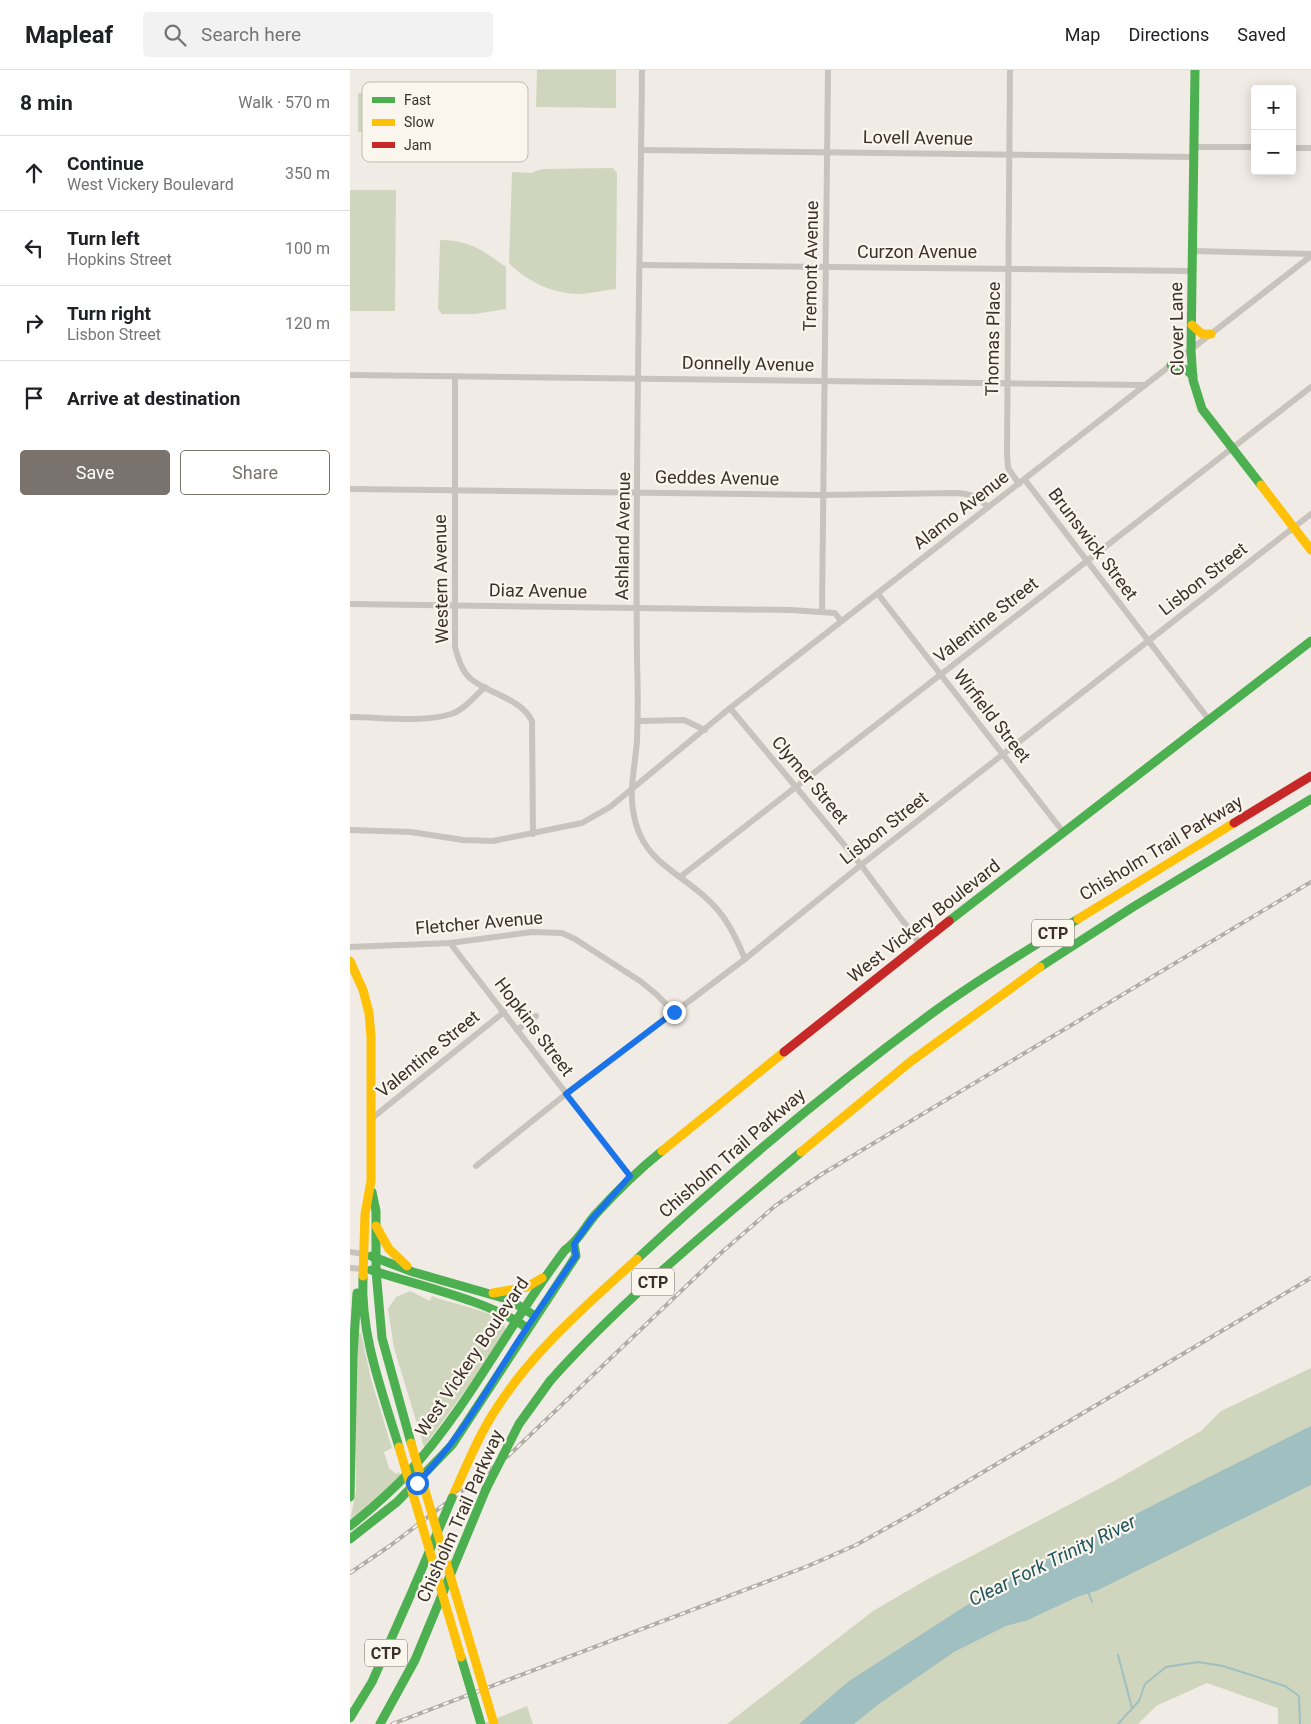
<!DOCTYPE html>
<meta charset="utf-8">
<style>
:root{--surface:#fff;--page:#f2f2f2;--text:#202124;--muted:#757577;--line:#e0e0e0;--accent:#7a726c}
body{margin:0;font-family:Roboto,sans-serif;background:var(--page);color:var(--text)}
.controls{position:absolute;right:15px;top:15px;display:grid;overflow:hidden;border-radius:5px;box-shadow:0 2px 12px #0003}
.controls button{width:45px;height:45px;display:grid;place-items:center;padding:0;border:0;border-bottom:1px solid var(--line);background:var(--surface);color:var(--text);font:25px sans-serif}
.stop{position:absolute;width:15px;height:15px;margin:-11px;border:4px solid #1a73e8;border-radius:50%;background:#fff}
.stop.end{background:#1a73e8;border-color:#fff;box-shadow:0 1px 5px #0008}
.list{margin:0;padding:0;list-style:none}
h2{display:flex;justify-content:space-between;align-items:center;height:65px;margin:0;padding:0 20px;font-size:21px}
h2 small{font-size:16px;font-weight:400;color:var(--muted)}
.list li{display:grid;grid-template-columns:32px 1fr auto;gap:15px;align-items:center;box-sizing:border-box;height:75px;padding:0 20px;border-top:1px solid var(--line)}
.list b{display:block;font-size:19px;white-space:nowrap}
.list p{margin:0;font-size:16px;white-space:nowrap;color:var(--muted)}
.list em{font-size:16px;font-style:normal;color:var(--muted)}
.actions{display:flex;gap:10px;padding:15px 20px}
.actions a{flex:1;padding:11px 0;border:1px solid var(--accent);border-radius:5px;text-align:center;font-size:18px;color:var(--accent)}
.actions .main{background:var(--accent);color:#fff}
.icon{flex:none;width:28px;height:28px;fill:none;stroke:currentColor;stroke-width:2;stroke-linecap:round;stroke-linejoin:round}
.map{position:relative;flex:none;width:961px;height:1654px;overflow:hidden}
header{display:flex;align-items:center;gap:30px;box-sizing:border-box;height:70px;padding:0 25px;background:var(--surface);border-bottom:1px solid var(--line)}
header strong{font-size:24px}
nav{display:flex;gap:28px;margin-inline-start:auto;font-size:18px}
.search{width:350px;height:45px;background:var(--page);display:flex;align-items:center;gap:12px;box-sizing:border-box;padding:0 18px;border-radius:5px;color:var(--muted);font-size:19px}
main{display:flex}
aside{flex:1;background:var(--surface)}
.map>svg:first-child{display:block}
.green{fill:#d0d6be}
.water{fill:#a0bfc1}
.lines{fill:none;stroke-linecap:round;stroke-linejoin:round}
.stream{stroke:#a0bfc1;stroke-width:2}
.street{stroke:#c9c3bd;stroke-width:6}
.fast{stroke:#4caf50;stroke-width:9}
.slow{stroke:#ffc107;stroke-width:9}
.jam{stroke:#c62828;stroke-width:9}
.rail-casing{stroke:#b1aca8;stroke-width:4}
.rail{stroke:#fbf6ed;stroke-width:2;stroke-dasharray:5.5;stroke-linecap:butt}
.fast-bridge{stroke:#4caf50;stroke-width:9}
.slow-bridge{stroke:#ffc107;stroke-width:9}
.route{stroke:#1a73e8;stroke-width:6}
.labels{text-anchor:middle;stroke-width:4.5;stroke-linejoin:round;paint-order:stroke}
.shield{fill:#fbf6ed;stroke:#756c65;stroke-width:1}
.shield-label{font-size:16px;font-weight:bold;fill:#3b312b}
.street-label{font-size:18px;fill:#3b312b;stroke:#fbf6ed}
.water-label{font-size:19px;font-style:italic;fill:#1f555e;stroke:#fbf6ed}
.key{fill:#fbf6ed;stroke:#c1bbb3;stroke-width:1}
.key-label{font-size:14px;fill:#3b312b}
</style>
<header>
<strong>Mapleaf</strong>
<div class="search"><svg class="icon" aria-label="search" viewBox="0 0 24 24"><circle cx="10" cy="10" r="6"/><path d="M15 15l6 6"/></svg>Search here</div>
<nav><a>Map</a><a>Directions</a><a>Saved</a></nav>
</header>
<main>
<aside>
<h2>8 min<small>Walk · 570 m</small></h2>
<ul class="list">
<li><svg class="icon" aria-label="ahead" viewBox="0 0 24 24"><path d="M12 20V5M6 11l6-6 6 6"/></svg><div><b>Continue</b><p>West Vickery Boulevard</p></div><em>350 m</em></li>
<li><svg class="icon" aria-label="left" viewBox="0 0 24 24"><path d="M17 20v-9H6M10 6l-5 5 5 5"/></svg><div><b>Turn left</b><p>Hopkins Street</p></div><em>100 m</em></li>
<li><svg class="icon" aria-label="right" viewBox="0 0 24 24"><path d="M7 20v-9h11M14 6l5 5-5 5"/></svg><div><b>Turn right</b><p>Lisbon Street</p></div><em>120 m</em></li>
<li><svg class="icon" aria-label="arrive" viewBox="0 0 24 24"><path d="M6 21V4h12l-3 4 3 4H6"/></svg><div><b>Arrive at destination</b></div></li>
</ul>
<div class="actions"><a class="main">Save</a><a>Share</a></div>
</aside>
<div class="map">
<svg width="961" height="1654" viewBox="0 0 961 1654">
<rect width="100%" height="100%" fill="#f0ebe4"/>
<g class="green">
<path d="M 187,0 L 266,0 L 266,38 L 186,37 Z"/>
<path d="M 8,23 L 78,24 L 78,63 L 8,62 Z"/>
<path d="M 263,98 L 267,103 L 266,219 C 254,220 240,224 228,224 C 203,224 175,210 159,193 L 162,102 L 181,103 L 192,99 Z"/>
<path d="M 0,120 L 46,120 L 45,241 L 0,241 Z"/>
<path d="M 90,170 C 120,170 133,181 156,197 L 156,239 L 125,244 L 92,244 L 88,239 Z"/>
<path d="M 60,1221 L 80,1231 L 82,1226 C 95,1232 144,1242 152,1250 C 155,1253 155,1257 155,1261 L 136,1292 L 74,1377 L 44,1278 L 38,1239 L 46,1227 Z"/>
<path d="M 8,1263 L 11,1263 L 21,1309 L 42,1378 L 34,1382 L 39,1398 L 46,1404 L 49,1402 L 50,1405 L 17,1438 L 0,1451 L 6,1421 L 5,1291 Z"/>
<path d="M 961,1298 L 961,1654 L 928,1654 L 928,1638 L 857,1613 L 806,1636 L 788,1654 L 377,1654 L 523,1541 L 576,1510 L 764,1411 L 851,1361 L 871,1341 Z"/>
<path d="M 177,1636 L 183,1654 L 133,1654 Z"/>
</g>
<path class="water" d="M 961,1356 L 961,1415 L 746,1521 L 727,1527 L 678,1550 L 656,1556 L 604,1582 L 529,1634 L 504,1654 L 449,1654 L 499,1611 L 662,1506 Z"/>
<g class="lines">
<g class="stream">
<path d="M 738,1522 L 742,1532"/>
<path d="M 768,1585 L 782,1638"/>
<path d="M 768,1654 L 789,1631 L 795,1614 L 816,1597 L 848,1592 L 873,1596 L 935,1616 L 949,1626 L 950,1654"/>
</g>
<g class="street">
<path d="M 292,0 C 290,197 285,394 287,591 C 288,617 288,644 287,670 C 285,701 277,723 286,754 C 296,791 329,803 355,827 C 375,844 385,865 395,889"/>
<path d="M 660,0 L 657,382 L 658,398 L 669,414"/>
<path d="M 844,77 L 905,77"/>
<path d="M 942,78 L 961,78"/>
<path d="M 291,80 L 844,87"/>
<path d="M 843,181 L 961,184"/>
<path d="M 290,195 L 843,201"/>
<path d="M 0,305 L 795,315"/>
<path d="M 105,306 L 105,577 C 108,588 112,602 121,609 C 139,624 171,628 182,651 L 183,764"/>
<path d="M 675,410 L 860,651"/>
<path d="M 0,419 L 472,425 L 607,423 C 622,424 628,427 638,437"/>
<path d="M 528,524 L 714,763"/>
<path d="M 0,534 L 441,540 L 485,543 L 491,551"/>
<path d="M 472,542 L 478,0"/>
<path d="M 380,638 L 511,795 L 570,874"/>
<path d="M 0,647 C 30,647 73,653 101,644 C 114,640 125,626 135,617"/>
<path d="M 288,651 L 334,650 L 355,660"/>
<path d="M 0,760 L 61,762 L 113,770 L 143,771 L 232,753 L 260,737 L 380,638 L 961,186"/>
<path d="M 330,807 L 961,317"/>
<path d="M 100,873 L 280,1106"/>
<path d="M 0,877 L 100,873 L 182,862 L 212,863 L 225,869 L 290,911 L 306,924 L 324,942"/>
<path d="M 167,960 L 186,946"/>
<path d="M 21,1049 L 154,942"/>
<path d="M 126,1096 L 216,1024 L 395,889 L 511,795 L 961,444"/>
<path d="M 0,1182 L 14,1184"/>
<path d="M 0,1198 L 14,1199"/>
</g>
<g class="fast">
<path d="M 845,0 L 841,280 L 843,310 L 852,339 L 911,415"/>
<path d="M 821,295 L 837,300 L 843,306"/>
<path d="M 599,851 L 961,571"/>
<path d="M 690,897 L 783,837 L 961,729"/>
<path d="M 22,1122 L 26,1141 L 26,1201 L 32,1268 L 61,1373"/>
<path d="M 21,1186 L 63,1202 L 160,1230 L 185,1246"/>
<path d="M 287,1189 C 382,1101 481,1017 585,941 C 631,908 680,878 728,849"/>
<path d="M 21,1200 C 66,1215 140,1231 177,1258"/>
<path d="M 13,1206 C 10,1265 32,1321 49,1377"/>
<path d="M 200,1311 C 274,1228 366,1154 451,1082"/>
<path d="M 0,1427 L 3,1286 L 7,1223"/>
<path d="M 0,1456 C 21,1439 41,1422 59,1402 C 120,1335 160,1252 215,1180 C 228,1171 235,1157 245,1145 C 266,1122 287,1101 312,1081"/>
<path d="M 0,1469 L 47,1432 L 102,1375 L 226,1186 L 224,1174"/>
<path d="M 0,1648 L 22,1612 L 65,1515"/>
<path d="M 30,1654 L 65,1590 L 136,1419"/>
</g>
<g class="slow">
<path d="M 842,255 L 852,264 L 861,264"/>
<path d="M 911,415 L 961,480"/>
<path d="M 728,849 L 884,753"/>
<path d="M 0,891 L 13,920 L 19,943 L 21,967 L 21,1111 L 15,1144 L 13,1206"/>
<path d="M 312,1081 L 434,982"/>
<path d="M 451,1082 L 560,992 L 690,897"/>
<path d="M 26,1156 L 39,1179 L 57,1196"/>
<path d="M 143,1223 L 177,1217 L 192,1208"/>
<path d="M 102,1428 C 116,1397 129,1364 148,1336 C 185,1279 237,1235 287,1189"/>
</g>
<g class="jam">
<path d="M 884,753 L 961,706"/>
<path d="M 434,982 L 599,851"/>
</g>
<defs>
<g id="rail">
<path d="M 0,1503 L 41,1475 L 158,1386 L 372,1182 L 425,1136 L 472,1104 L 961,812"/>
<path d="M 42,1654 L 458,1496 L 506,1475 L 569,1440 L 961,1208"/>
</g>
</defs>
<use href="#rail" class="rail-casing"/>
<use href="#rail" class="rail"/>
<g class="fast-bridge">
<path d="M 136,1419 L 169,1354 L 200,1311"/>
<path d="M 65,1515 L 102,1428"/>
<path d="M 111,1587 L 131,1654"/>
</g>
<g class="slow-bridge">
<path d="M 61,1373 L 144,1654"/>
<path d="M 49,1377 L 111,1587"/>
</g>
</g>
<g class="lines">
<path class="route" d="M 67,1413 C 109,1370 130,1331 161,1282 C 182,1249 204,1218 226,1186 L 224,1174 L 241,1150 L 280,1106 L 216,1024 L 324,942"/>
</g>
<g class="labels">
<g class="shield">
<rect x="682" y="849.5" width="42" height="27" rx="4"/>
<rect x="282" y="1198.5" width="42" height="27" rx="4"/>
<rect x="15" y="1569.5" width="42" height="27" rx="4"/>
</g>
<g class="shield-label">
<text x="703" y="869">CTP</text>
<text x="303" y="1218">CTP</text>
<text x="36" y="1589">CTP</text>
</g>
<g class="street-label">
<text transform="translate(568 68) rotate(1)" y="6">Lovell Avenue</text>
<text x="567" y="188">Curzon Avenue</text>
<text transform="translate(461 196) rotate(-89)" y="6">Tremont Avenue</text>
<text transform="translate(827 259) rotate(-91)" y="6">Clover Lane</text>
<text transform="translate(643 269) rotate(-89)" y="6">Thomas Place</text>
<text transform="translate(398 294) rotate(1)" y="6">Donnelly Avenue</text>
<text transform="translate(367 408) rotate(1)" y="6">Geddes Avenue</text>
<text transform="translate(611 440) rotate(-38)" y="6">Alamo Avenue</text>
<text transform="translate(273 466) rotate(-89)" y="6">Ashland Avenue</text>
<text transform="translate(743 474) rotate(53)" y="6">Brunswick Street</text>
<text transform="translate(91 509) rotate(-91)" y="6">Western Avenue</text>
<text transform="translate(853 509) rotate(-38)" y="6">Lisbon Street</text>
<text transform="translate(188 521) rotate(1)" y="6">Diaz Avenue</text>
<text transform="translate(636 550) rotate(-38)" y="6">Valentine Street</text>
<text transform="translate(642 646) rotate(52)" y="6">Wirfield Street</text>
<text transform="translate(460 710) rotate(50)" y="6">Clymer Street</text>
<text transform="translate(534 758) rotate(-38)" y="6">Lisbon Street</text>
<text transform="translate(811 778) rotate(-31)" y="6">Chisholm Trail Parkway</text>
<text transform="translate(574 851) rotate(-38)" y="6">West Vickery Boulevard</text>
<text transform="translate(129 853) rotate(-5)" y="6">Fletcher Avenue</text>
<text transform="translate(184 957) rotate(53)" y="6">Hopkins Street</text>
<text transform="translate(78 984) rotate(-39)" y="6">Valentine Street</text>
<text transform="translate(382 1083) rotate(-41)" y="6">Chisholm Trail Parkway</text>
<text transform="translate(122 1287) rotate(-56)" y="6">West Vickery Boulevard</text>
<text transform="translate(110 1446) rotate(-66)" y="6">Chisholm Trail Parkway</text>
</g>
<g class="water-label">
<text transform="translate(702 1490) rotate(-26)" y="7">Clear Fork Trinity River</text>
</g>
</g>
<rect x="12" y="12" width="166" height="80" rx="8" class="key"/>
<rect x="22" y="27" width="23" height="6" fill="#4caf50"/>
<rect x="22" y="49" width="23" height="7" fill="#ffc107"/>
<rect x="22" y="72" width="23" height="6" fill="#c62828"/>
<g class="key-label">
<text x="54" y="35">Fast</text>
<text x="54" y="57">Slow</text>
<text x="54" y="80">Jam</text>
</g>
</svg>
<div class="controls">
<button>+</button>
<button>−</button>
</div>
<div class="stop" style="left:67px;top:1413px"></div>
<div class="stop end" style="left:324px;top:942px"></div>
</div>
</main>
